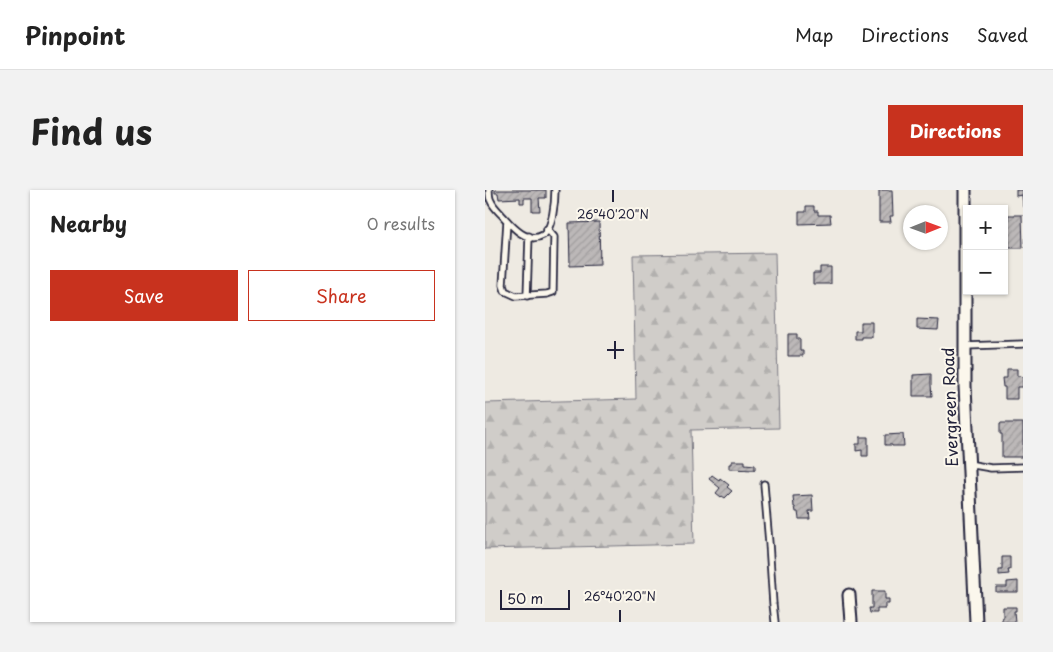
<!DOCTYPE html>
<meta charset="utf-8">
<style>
:root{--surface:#fff;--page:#f2f2f2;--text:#222;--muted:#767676;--line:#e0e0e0;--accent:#c8321e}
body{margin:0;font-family:"Playpen Sans",sans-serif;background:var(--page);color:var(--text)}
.controls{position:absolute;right:15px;top:15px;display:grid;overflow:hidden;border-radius:0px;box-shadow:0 1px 4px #0004}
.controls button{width:45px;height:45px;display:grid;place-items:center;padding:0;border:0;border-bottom:1px solid var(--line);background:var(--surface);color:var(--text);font:25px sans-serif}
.compass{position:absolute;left:418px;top:15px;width:45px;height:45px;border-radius:50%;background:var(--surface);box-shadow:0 1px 4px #0004;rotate:89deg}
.scale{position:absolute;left:15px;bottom:12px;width:70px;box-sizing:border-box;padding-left:5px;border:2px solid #22223b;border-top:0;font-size:14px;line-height:18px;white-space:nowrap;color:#22223b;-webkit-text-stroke:4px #fbf7ec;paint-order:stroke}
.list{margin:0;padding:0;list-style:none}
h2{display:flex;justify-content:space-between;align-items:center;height:65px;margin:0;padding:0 20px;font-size:21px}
h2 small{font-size:16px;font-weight:400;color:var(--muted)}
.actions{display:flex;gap:10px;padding:15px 20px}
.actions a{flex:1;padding:11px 0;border:1px solid var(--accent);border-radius:0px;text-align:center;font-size:18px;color:var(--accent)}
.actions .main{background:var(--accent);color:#fff}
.map{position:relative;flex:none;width:538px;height:432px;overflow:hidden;border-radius:0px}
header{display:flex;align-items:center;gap:30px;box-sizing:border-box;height:70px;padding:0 25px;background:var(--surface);border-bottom:1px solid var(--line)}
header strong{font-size:24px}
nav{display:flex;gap:28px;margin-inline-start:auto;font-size:18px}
.intro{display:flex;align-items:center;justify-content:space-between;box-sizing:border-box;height:120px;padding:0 30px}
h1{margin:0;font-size:35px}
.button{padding:12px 22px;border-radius:0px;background:var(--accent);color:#fff;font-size:18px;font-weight:700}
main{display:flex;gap:30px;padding:0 30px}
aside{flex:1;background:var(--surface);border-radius:0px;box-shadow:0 1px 4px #0004}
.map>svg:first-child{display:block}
.forest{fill:url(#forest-firs);stroke:#797882}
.building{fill:url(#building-hatch);stroke:#22223b}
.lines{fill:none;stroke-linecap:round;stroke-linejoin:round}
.service-casing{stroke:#22223b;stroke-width:9}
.minor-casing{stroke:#22223b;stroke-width:15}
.service{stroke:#fbf7ec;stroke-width:5.5}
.minor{stroke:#fbf7ec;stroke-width:11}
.ticks{fill:none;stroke:#22223b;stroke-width:2}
.labels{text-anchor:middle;stroke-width:4;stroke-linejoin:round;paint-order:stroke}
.street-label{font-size:16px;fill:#22223b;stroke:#fbf7ec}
.ticks-label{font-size:12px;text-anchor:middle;fill:#22223b;stroke:#fbf7ec;stroke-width:4;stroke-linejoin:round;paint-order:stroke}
</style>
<header>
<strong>Pinpoint</strong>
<nav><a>Map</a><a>Directions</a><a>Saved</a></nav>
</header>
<div class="intro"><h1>Find us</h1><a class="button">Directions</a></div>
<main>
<aside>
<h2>Nearby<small>0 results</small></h2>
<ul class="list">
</ul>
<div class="actions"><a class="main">Save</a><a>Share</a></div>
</aside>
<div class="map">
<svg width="538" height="432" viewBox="0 0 538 432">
<defs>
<pattern id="forest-firs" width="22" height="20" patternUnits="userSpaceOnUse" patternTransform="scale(1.25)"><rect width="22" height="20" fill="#d0cdc9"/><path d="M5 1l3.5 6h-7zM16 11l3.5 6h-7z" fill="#b2b0ae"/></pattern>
<pattern id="building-hatch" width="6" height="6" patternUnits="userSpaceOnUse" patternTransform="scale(1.25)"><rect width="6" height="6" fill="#bcb8b8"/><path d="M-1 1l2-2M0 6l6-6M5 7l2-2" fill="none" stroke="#a19e9f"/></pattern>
</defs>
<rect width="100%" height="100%" fill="#eeeae2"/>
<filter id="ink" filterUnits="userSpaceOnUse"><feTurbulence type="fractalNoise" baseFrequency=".02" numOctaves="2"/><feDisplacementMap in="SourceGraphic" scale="10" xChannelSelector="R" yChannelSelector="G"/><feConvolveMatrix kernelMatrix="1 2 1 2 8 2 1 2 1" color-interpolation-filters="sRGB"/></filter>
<g filter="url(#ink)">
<path class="forest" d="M 290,63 L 294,238 L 206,240 L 209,354 L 0,359 L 0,213 L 151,209 L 148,65 Z"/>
<g class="building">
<path d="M 10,0 L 61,0 L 61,8 L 54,8 L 55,21 L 47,21 L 47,8 L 39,8 L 39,13 L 35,13 L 35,8 L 14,9 L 13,3 L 10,3 Z"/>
<path d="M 394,0 L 407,0 L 408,26 L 405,26 L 406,32 L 394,32 Z"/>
<path d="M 531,0 L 538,0 L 538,17 L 537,5 L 531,6 Z"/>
<path d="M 321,16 L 329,16 L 329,21 L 333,21 L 333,25 L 345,25 L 346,33 L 314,34 L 314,22 L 321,22 Z"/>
<path d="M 523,25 L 537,25 L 538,58 L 524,58 Z"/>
<path d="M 114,32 L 115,75 L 85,76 L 84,33 Z"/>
<path d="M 335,77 L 346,77 L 346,94 L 328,94 L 328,83 L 335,83 Z"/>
<path d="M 432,129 L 454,130 L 453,140 L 432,139 Z"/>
<path d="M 376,132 L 387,132 L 387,147 L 376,147 L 376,149 L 370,149 L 370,141 L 376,141 Z"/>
<path d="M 303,144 L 312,144 L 312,149 L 315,149 L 315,161 L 318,161 L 318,166 L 303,166 Z"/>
<path d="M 522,179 L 532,179 L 532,186 L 535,186 L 538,188 L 538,197 L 532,197 L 532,209 L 520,209 L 520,197 L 518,197 L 517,188 L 522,188 Z"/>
<path d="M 446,184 L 446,195 L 447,206 L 428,206 L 428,185 Z"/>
<path d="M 515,233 L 538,233 L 538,267 L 517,267 L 517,244 L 515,244 Z"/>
<path d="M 418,244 L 419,256 L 407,256 L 407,255 L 400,255 L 400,245 Z"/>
<path d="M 375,247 L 383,247 L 383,266 L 377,266 L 377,260 L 371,261 L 371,254 L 375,254 Z"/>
<path d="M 247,271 L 260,271 L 260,274 L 270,275 L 270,280 L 244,279 L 244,274 L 247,274 Z"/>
<path d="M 227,285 L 234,290 L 235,288 L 244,295 L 242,297 L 247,301 L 240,308 L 237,306 L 236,307 L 231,303 L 235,298 L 224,289 Z"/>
<path d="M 327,305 L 328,321 L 324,321 L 325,329 L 314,329 L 313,322 L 311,322 L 310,317 L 309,317 L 308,306 Z"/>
<path d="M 517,367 L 525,367 L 525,380 L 523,380 L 524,384 L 514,385 L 514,380 L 517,380 Z"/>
<path d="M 533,391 L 533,402 L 511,402 L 511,397 L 522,397 L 522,392 Z"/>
<path d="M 387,401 L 400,401 L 400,409 L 404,409 L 404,414 L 400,414 L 400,419 L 392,419 L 392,423 L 385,423 L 384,418 L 387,418 Z"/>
<path d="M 518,417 L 531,417 L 531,421 L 529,421 L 530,432 L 517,432 L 517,428 L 518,428 Z"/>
</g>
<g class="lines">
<defs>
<g id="service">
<path d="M 4,0 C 4,4 4,8 6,11 C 8,16 12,20 16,24 C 25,34 41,55 58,45 C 68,39 70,10 70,0"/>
<path d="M 22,31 L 18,95 L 20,101 L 31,106 L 62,104 L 68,102 L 69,47 L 62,39"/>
<path d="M 42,106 L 44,46"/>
<path d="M 480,156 L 538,154"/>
<path d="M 483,274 L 506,278 L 538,277"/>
<path d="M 279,294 L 284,353 L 288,414 L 290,432"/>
</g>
<g id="minor">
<path d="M 480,0 L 480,196 L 491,432"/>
<path d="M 364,405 L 366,432"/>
</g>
</defs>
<use href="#service" class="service-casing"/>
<use href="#minor" class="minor-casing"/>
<use href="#service" class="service"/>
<use href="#minor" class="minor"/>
</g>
</g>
<path class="ticks" d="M 128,0 L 128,12M 130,151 L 130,169M 122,160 L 139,160M 135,420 L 135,432"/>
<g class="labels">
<g class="street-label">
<text transform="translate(465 217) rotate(-92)" y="6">Evergreen Road</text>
</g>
</g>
<g class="ticks-label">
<text x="128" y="29">26°40'20"N</text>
<text x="135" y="411">26°40'20"N</text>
</g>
</svg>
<div class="controls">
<button>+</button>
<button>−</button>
</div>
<svg class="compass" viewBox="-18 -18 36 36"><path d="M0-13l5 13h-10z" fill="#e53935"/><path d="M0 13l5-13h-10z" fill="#767676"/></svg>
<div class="scale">50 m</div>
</div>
</main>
